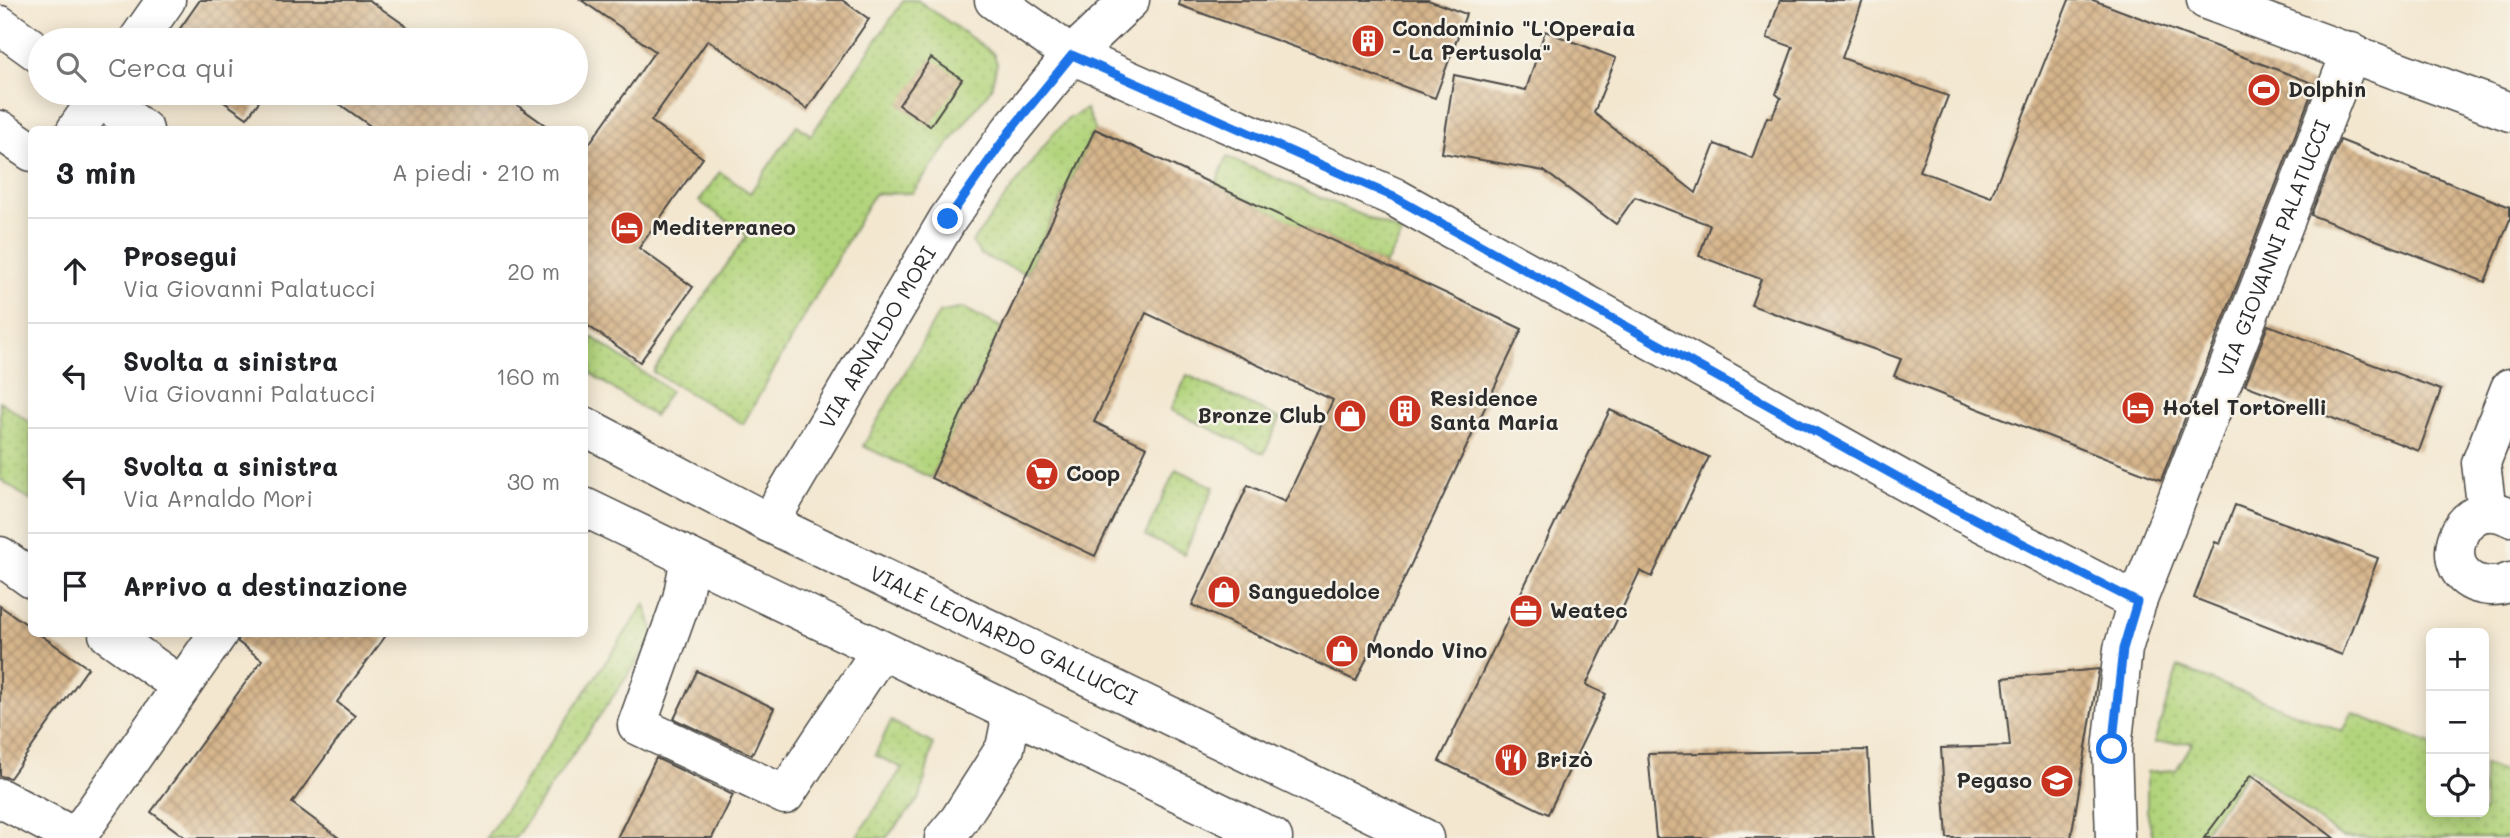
<!DOCTYPE html>
<html lang="it">
<meta charset="utf-8">
<style>
:root{--surface:#fff;--page:#f2f2f2;--text:#202124;--muted:#757577;--line:#e0e0e0}
body{margin:0;font-family:Mali,sans-serif;background:var(--page);color:var(--text)}
.controls{position:absolute;right:21px;bottom:21px;display:grid;overflow:hidden;border-radius:10px;box-shadow:0 4px 18px #0003}
.controls button{width:63px;height:63px;display:grid;place-items:center;padding:0;border:0;border-bottom:2px solid var(--line);background:var(--surface);color:var(--text);font:35px sans-serif}
.stop{position:absolute;width:21px;height:21px;margin:-16px;border:5px solid #1a73e8;border-radius:50%;background:#fff}
.stop.end{background:#1a73e8;border-color:#fff;box-shadow:0 2px 7px #0008}
.list{margin:0;padding:0;list-style:none}
h2{display:flex;justify-content:space-between;align-items:center;height:91px;margin:0;padding:0 28px;font-size:30px}
h2 small{font-size:23px;font-weight:400;color:var(--muted)}
.list li{display:grid;grid-template-columns:46px 1fr auto;gap:21px;align-items:center;box-sizing:border-box;height:105px;padding:0 28px;border-top:2px solid var(--line)}
.list b{display:block;font-size:26px;white-space:nowrap}
.list p{margin:0;font-size:23px;white-space:nowrap;color:var(--muted)}
.list em{font-size:23px;font-style:normal;color:var(--muted)}
.icon{flex:none;width:38px;height:38px;fill:none;stroke:currentColor;stroke-width:2;stroke-linecap:round;stroke-linejoin:round}
.map{position:relative;flex:none;width:2510px;height:838px;overflow:hidden}
.search{position:absolute;background:var(--surface);box-shadow:0 4px 18px #0003;left:28px;top:28px;width:560px;height:77px;display:flex;align-items:center;gap:18px;box-sizing:border-box;padding:0 24px;border-radius:38px;color:var(--muted);font-size:26px}
.panel{position:absolute;background:var(--surface);box-shadow:0 4px 18px #0003;left:28px;top:126px;width:560px;height:511px;border-radius:10px}
.map>svg:first-child{display:block}
.grass{fill:url(#grass-dots);stroke:#6e8054;stroke-width:2}
.building{fill:url(#building-cross-hatch)}
.lines{fill:none;stroke-linecap:round;stroke-linejoin:round}
.minor-casing{stroke:#494744;stroke-width:41}
.minor{stroke:#fff;stroke-width:38}
.route{stroke:#1a73e8;stroke-width:9}
.labels{text-anchor:middle;stroke-width:5;stroke-linejoin:round;paint-order:stroke}
.poi-label{font-size:21px;font-weight:bold;fill:#2b2b2b;stroke:#f7f3e8;text-anchor:start}
.street-label{font-size:21px;fill:#2b2b2b;stroke:#f7f3e8}
</style>
<div class="map">
<svg width="2510" height="838" viewBox="0 0 2510 838">
<defs>
<pattern id="grass-dots" width="8" height="8" patternUnits="userSpaceOnUse" patternTransform="scale(1.75)"><rect width="8" height="8" fill="#b2d47c"/><path d="M2 2h.1M6 6h.1" fill="none" stroke="#99b66b" stroke-width="1.8" stroke-linecap="round"/></pattern>
<pattern id="building-cross-hatch" width="8" height="8" patternUnits="userSpaceOnUse" patternTransform="scale(1.75)"><rect width="8" height="8" fill="#d6b58b"/><path d="M0 0l8 8M0 8l8-8" fill="none" stroke="#ae9372"/></pattern>
</defs>
<rect width="100%" height="100%" fill="#f7f3e8"/>
<filter id="ink" filterUnits="userSpaceOnUse"><feTurbulence type="fractalNoise" baseFrequency=".0143" numOctaves="2"/><feDisplacementMap in="SourceGraphic" scale="14" xChannelSelector="R" yChannelSelector="G"/><feConvolveMatrix kernelMatrix="1 2 1 2 8 2 1 2 1" color-interpolation-filters="sRGB"/></filter>
<filter id="wash" filterUnits="userSpaceOnUse"><feTurbulence type="fractalNoise" baseFrequency=".00686" numOctaves="4" result="noise"/><feDisplacementMap in="SourceGraphic" scale="28" xChannelSelector="R" yChannelSelector="G"/><feGaussianBlur stdDeviation="1.57" result="paint"/><feColorMatrix in="noise" values="0 0 0 0 0 0 0 0 0 0 0 0 0 0 0 0 0 1.4 0 .05"/><feComposite in="paint" operator="in"/></filter>
<g filter="url(#wash)">
<rect width="100%" height="100%" fill="#f3e7d0"/>
<g class="grass">
<path d="M 904,0 L 917,0 L 993,53 L 997,63 L 991,88 L 912,193 L 874,194 L 743,424 L 653,372 L 747,235 L 699,201 L 720,172 L 750,193 L 797,125 L 811,135 Z"/>
<path d="M 1086,109 L 1095,129 L 1026,274 L 981,255 L 972,242 L 1053,134 L 1067,120 Z"/>
<path d="M 1227,157 L 1403,233 L 1385,265 L 1215,186 Z"/>
<path d="M 963,308 L 1002,328 L 931,478 L 863,446 L 939,313 Z"/>
<path d="M 592,337 L 670,391 L 654,416 L 590,373 Z"/>
<path d="M 1187,375 L 1280,419 L 1264,454 L 1171,410 Z"/>
<path d="M 0,401 L 31,423 L 31,501 L 0,479 Z"/>
<path d="M 1176,469 L 1214,487 L 1184,554 L 1145,536 Z"/>
<path d="M 645,604 L 655,636 L 515,838 L 486,838 Z"/>
<path d="M 2178,667 L 2343,732 L 2352,713 L 2431,744 L 2431,812 L 2484,812 L 2484,765 L 2510,775 L 2510,838 L 2342,838 L 2250,769 L 2199,838 L 2153,838 L 2147,811 L 2147,772 L 2176,770 L 2193,742 L 2154,743 Z"/>
<path d="M 891,721 L 933,744 L 920,798 L 886,838 L 856,838 L 902,768 L 875,755 Z"/>
</g>
<g id="blocks">
<g class="building">
<path d="M 200,0 L 369,0 L 426,40 L 172,40 Z"/>
<path d="M 581,0 L 842,0 L 869,19 L 807,109 L 708,40 L 651,121 L 703,158 L 639,248 L 693,287 L 640,362 L 584,323 L 584,151 L 655,51 Z"/>
<path d="M 1180,0 L 1428,0 L 1466,14 L 1435,98 L 1179,5 Z"/>
<path d="M 1780,0 L 1863,0 L 1842,58 L 1948,96 L 1919,171 L 1991,197 L 2069,0 L 2093,0 L 2315,84 L 2161,480 L 1894,376 L 1901,359 L 1751,305 L 1761,279 L 1699,256 L 1710,225 L 1635,197 L 1616,224 L 1544,171 L 1442,153 L 1454,75 L 1526,90 L 1545,31 L 1616,58 L 1594,113 L 1696,193 L 1715,144 L 1752,158 L 1767,117 L 1771,118 L 1781,98 L 1776,94 L 1793,47 L 1767,38 Z"/>
<path d="M 931,58 L 962,79 L 930,126 L 899,105 Z"/>
<path d="M 211,93 L 265,93 L 247,118 Z"/>
<path d="M 324,93 L 500,93 L 552,130 L 376,130 Z"/>
<path d="M 1095,129 L 1522,329 L 1356,681 L 1192,605 L 1248,485 L 1285,502 L 1333,400 L 1146,313 L 1094,422 L 1147,447 L 1095,556 L 931,478 Z"/>
<path d="M 2340,140 L 2510,207 L 2510,219 L 2485,282 L 2311,215 Z"/>
<path d="M 2268,325 L 2441,390 L 2419,451 L 2245,385 Z"/>
<path d="M 1610,410 L 1709,457 L 1652,577 L 1640,571 L 1586,685 L 1606,694 L 1548,814 L 1439,761 Z"/>
<path d="M 2235,505 L 2378,558 L 2342,655 L 2194,598 L 2215,542 L 2220,544 Z"/>
<path d="M 0,606 L 32,628 L 32,634 L 39,634 L 88,668 L 10,778 L 0,776 Z"/>
<path d="M 239,634 L 387,634 L 337,702 L 355,716 L 292,803 L 339,838 L 186,838 L 151,812 L 262,660 L 238,642 Z"/>
<path d="M 2099,669 L 2071,838 L 1947,838 L 1941,748 L 2010,746 L 2003,678 Z"/>
<path d="M 697,671 L 774,708 L 752,755 L 674,719 Z"/>
<path d="M 1868,750 L 1873,838 L 1656,838 L 1648,754 Z"/>
<path d="M 656,758 L 733,795 L 712,838 L 617,838 Z"/>
<path d="M 2251,775 L 2334,838 L 2204,838 Z"/>
</g>
</g>
</g>
<g filter="url(#ink)">
<use href="#blocks" fill-opacity="0" stroke="#494744" stroke-width="2"/>
<g class="lines">
<defs>
<g id="minor">
<path d="M 994,0 L 1072,55 L 1394,197 L 1944,503 L 2137,602"/>
<path d="M 2206,0 L 2510,112"/>
<path d="M 0,25 L 40,54"/>
<path d="M 138,40 L 166,0"/>
<path d="M 93,93 L 144,130"/>
<path d="M 0,130 L 32,152"/>
<path d="M 76,130 L 102,93"/>
<path id="s1" d="M 584,426 L 769,523 L 1424,838"/>
<path d="M 584,507 L 1273,838"/>
<path d="M 2487,512 L 2481,463 L 2510,388"/>
<path d="M 2510,517 C 2457,490 2432,577 2483,585 C 2493,587 2501,586 2510,582"/>
<path id="s2" d="M 769,523 L 948,219 L 1010,131 L 1072,55 L 1130,0"/>
<path d="M 0,556 L 32,579"/>
<path d="M 690,558 L 682,599 L 637,725 L 785,795 L 881,650"/>
<path d="M 108,634 L 181,686"/>
<path d="M 0,798 L 76,838 L 218,634"/>
<path d="M 944,838 L 959,820 L 1005,748 L 1012,713"/>
<path id="s3" d="M 2115,838 L 2112,749 L 2123,649 L 2137,602 L 2351,52"/>
</g>
</defs>
<use href="#minor" class="minor-casing"/>
<use href="#minor" class="minor"/>
</g>
</g>
<g class="lines" filter="url(#ink)">
<path class="route" d="M 948,219 L 1010,131 L 1072,55 L 1394,197 L 1944,503 L 2137,602 L 2123,649 L 2112,749"/>
</g>
<defs>
<symbol id="building-disc" viewBox="-11 -11 22 22"><circle r="9.5" fill="#c8321e" stroke="#f7f3e8"/><path d="M-4-6H4V6H1V3H-1V6H-4ZM-2.5-4.3h1.7v1.8h-1.7ZM.8-4.3h1.7v1.8H.8ZM-2.5-1h1.7V.8h-1.7ZM.8-1h1.7V.8H.8Z" fill="#fff"/></symbol>
<symbol id="stadium-disc" viewBox="-11 -11 22 22"><circle r="9.5" fill="#c8321e" stroke="#f7f3e8"/><path d="M0-5a6.5 5 0 1 0 0 10a6.5 5 0 1 0 0-10ZM-3.5-1.8h7v3.6h-7Z" fill="#fff"/></symbol>
<symbol id="hotel-disc" viewBox="-11 -11 22 22"><circle r="9.5" fill="#c8321e" stroke="#f7f3e8"/><path d="M-6-4.5h1.5V1H6V5H4.5V3h-9V5H-6ZM-4 0a1.8 1.8 0 1 1 3.6 0ZM.5 0V-2.5h3Q6-2.5 6 0Z" fill="#fff"/></symbol>
<symbol id="shop-disc" viewBox="-11 -11 22 22"><circle r="9.5" fill="#c8321e" stroke="#f7f3e8"/><path d="M-5-2.5h2.3a2.7 3.5 0 0 1 5.4 0H5L5.5 6h-11ZM-1.5-2.5h3a1.5 2.3 0 0 0-3 0Z" fill="#fff"/></symbol>
<symbol id="supermarket-disc" viewBox="-11 -11 22 22"><circle r="9.5" fill="#c8321e" stroke="#f7f3e8"/><path d="M-6-5.5h2.5l.6 2H6L4.5 2H-2.5L-4.4-4H-6ZM-1.5 3.2a1.3 1.3 0 1 0 .1 0ZM3 3.2a1.3 1.3 0 1 0 .1 0Z" fill="#fff"/></symbol>
<symbol id="office-disc" viewBox="-11 -11 22 22"><circle r="9.5" fill="#c8321e" stroke="#f7f3e8"/><path d="M-6-3h4V-5.5h4V-3h4V5H-6ZM-1-4.5V-3h2v-1.5ZM-6 0V1H6V0Z" fill="#fff"/></symbol>
<symbol id="restaurant-disc" viewBox="-11 -11 22 22"><circle r="9.5" fill="#c8321e" stroke="#f7f3e8"/><path d="M-5-6h1v4h1v-4h1v4h1v-4h1v5L-1.5 .5V6h-2V.5L-5-1ZM5-6V6H3V1.5H1.5Q1.5-4 5-6Z" fill="#fff"/></symbol>
<symbol id="school-disc" viewBox="-11 -11 22 22"><circle r="9.5" fill="#c8321e" stroke="#f7f3e8"/><path d="M0-5L7-2L0 1L-7-2ZM-4 1L0 2.5L4 1V4Q0 6-4 4Z" fill="#fff"/></symbol>
</defs>
<g fill-rule="evenodd">
<use href="#building-disc" x="1349" y="22" width="38" height="38"/>
<use href="#stadium-disc" x="2245" y="71" width="38" height="38"/>
<use href="#hotel-disc" x="608" y="209" width="38" height="38"/>
<use href="#hotel-disc" x="2119" y="389" width="38" height="38"/>
<use href="#building-disc" x="1386" y="392" width="38" height="38"/>
<use href="#shop-disc" x="1331" y="397" width="38" height="38"/>
<use href="#supermarket-disc" x="1023" y="455" width="38" height="38"/>
<use href="#shop-disc" x="1205" y="573" width="38" height="38"/>
<use href="#office-disc" x="1507" y="592" width="38" height="38"/>
<use href="#shop-disc" x="1323" y="632" width="38" height="38"/>
<use href="#restaurant-disc" x="1492" y="741" width="38" height="38"/>
<use href="#school-disc" x="2038" y="762" width="38" height="38"/>
</g>
<g class="labels">
<g class="poi-label">
<text x="1392" y="36">Condominio "L'Operaia<tspan x="1392" dy="24">- La Pertusola"</tspan></text>
<text x="2288" y="97">Dolphin</text>
<text x="652" y="235">Mediterraneo</text>
<text x="1430" y="406">Residence<tspan x="1430" dy="24">Santa Maria</tspan></text>
<text x="2162" y="415">Hotel Tortorelli</text>
<text x="1326" y="423" text-anchor="end">Bronze Club</text>
<text x="1066" y="481">Coop</text>
<text x="1248" y="599">Sanguedolce</text>
<text x="1550" y="618">Weatec</text>
<text x="1366" y="658">Mondo Vino</text>
<text x="1536" y="767">Brizò</text>
<text x="2032" y="788" text-anchor="end">Pegaso</text>
</g>
<g class="street-label">
<text dy="7" stroke="none"><textPath href="#s3" startOffset="618">VIA GIOVANNI PALATUCCI</textPath></text>
<text dy="7" stroke="none"><textPath href="#s2" startOffset="215">VIA ARNALDO MORI</textPath></text>
<text dy="7" stroke="none"><textPath href="#s1" startOffset="469">VIALE LEONARDO GALLUCCI</textPath></text>
</g>
</g>
</svg>
<div class="controls">
<button>+</button>
<button>−</button>
<button><svg class="icon" aria-label="locate" viewBox="0 0 24 24"><circle cx="12" cy="12" r="6"/><path d="M12 2v4M12 18v4M2 12h4M18 12h4"/></svg></button>
</div>
<div class="stop" style="left:2112px;top:749px"></div>
<div class="stop end" style="left:948px;top:219px"></div>
<div class="search"><svg class="icon" aria-label="search" viewBox="0 0 24 24"><circle cx="10" cy="10" r="6"/><path d="M15 15l6 6"/></svg>Cerca qui</div>
<section class="panel">
<h2>3 min<small>A piedi · 210 m</small></h2>
<ul class="list">
<li><svg class="icon" aria-label="ahead" viewBox="0 0 24 24"><path d="M12 20V5M6 11l6-6 6 6"/></svg><div><b>Prosegui</b><p>Via Giovanni Palatucci</p></div><em>20 m</em></li>
<li><svg class="icon" aria-label="left" viewBox="0 0 24 24"><path d="M17 20v-9H6M10 6l-5 5 5 5"/></svg><div><b>Svolta a sinistra</b><p>Via Giovanni Palatucci</p></div><em>160 m</em></li>
<li><svg class="icon" aria-label="left" viewBox="0 0 24 24"><path d="M17 20v-9H6M10 6l-5 5 5 5"/></svg><div><b>Svolta a sinistra</b><p>Via Arnaldo Mori</p></div><em>30 m</em></li>
<li><svg class="icon" aria-label="arrive" viewBox="0 0 24 24"><path d="M6 21V4h12l-3 4 3 4H6"/></svg><div><b>Arrivo a destinazione</b></div></li>
</ul>
</section>
</div>
